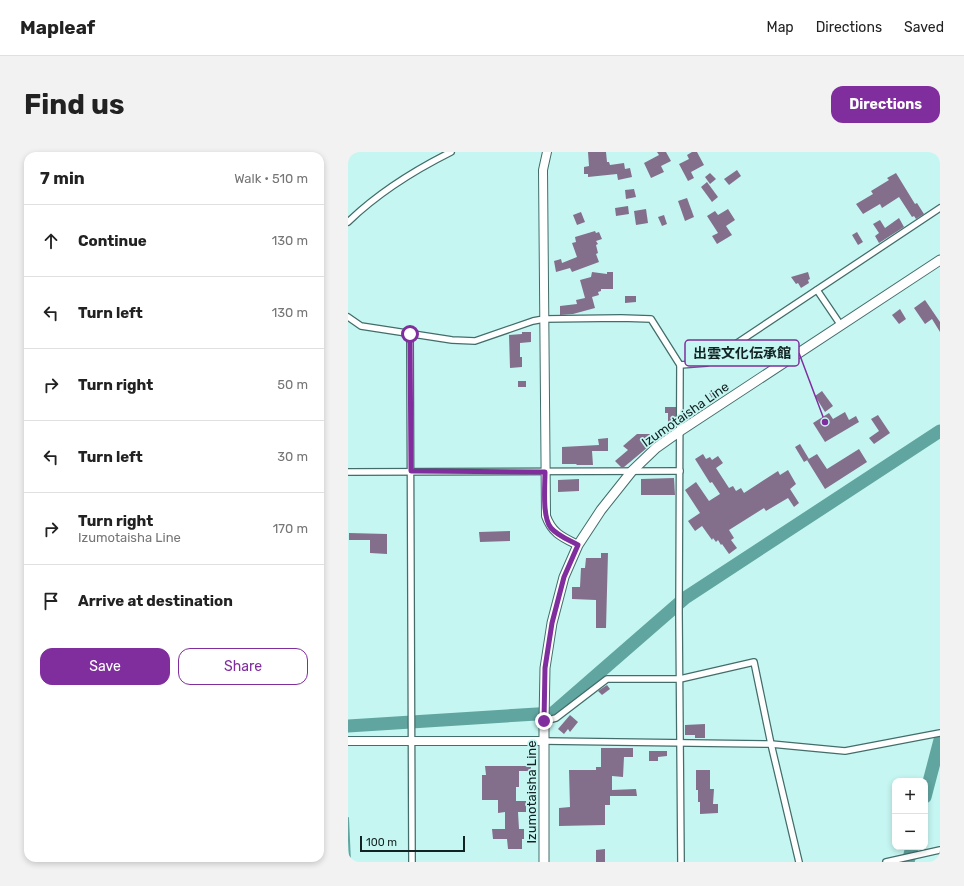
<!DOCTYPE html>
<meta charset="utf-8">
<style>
:root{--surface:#fff;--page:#f2f2f2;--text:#222;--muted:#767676;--line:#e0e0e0;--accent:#802e9d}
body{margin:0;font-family:Rubik,"Noto Sans JP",sans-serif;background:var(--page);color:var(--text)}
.controls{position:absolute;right:12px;bottom:12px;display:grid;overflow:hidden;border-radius:8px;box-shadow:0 2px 6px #0003}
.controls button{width:36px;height:36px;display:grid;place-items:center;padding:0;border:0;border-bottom:1px solid var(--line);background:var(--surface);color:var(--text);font:20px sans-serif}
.scale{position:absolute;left:12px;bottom:10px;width:105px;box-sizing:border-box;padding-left:4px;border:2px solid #112322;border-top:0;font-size:11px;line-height:14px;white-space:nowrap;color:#112322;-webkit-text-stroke:3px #c6f6f2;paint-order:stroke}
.stop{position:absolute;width:12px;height:12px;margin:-9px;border:3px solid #802e9d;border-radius:50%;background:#fff}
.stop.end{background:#802e9d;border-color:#fff;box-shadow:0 1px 4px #0008}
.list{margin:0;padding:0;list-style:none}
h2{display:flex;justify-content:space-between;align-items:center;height:52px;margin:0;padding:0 16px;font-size:17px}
h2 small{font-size:13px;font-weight:400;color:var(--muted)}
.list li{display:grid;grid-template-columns:26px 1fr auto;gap:12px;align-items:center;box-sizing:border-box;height:72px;padding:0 16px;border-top:1px solid var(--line)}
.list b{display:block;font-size:15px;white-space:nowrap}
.list p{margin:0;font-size:13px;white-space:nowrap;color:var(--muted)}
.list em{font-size:13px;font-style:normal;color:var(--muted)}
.actions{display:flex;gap:8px;padding:12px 16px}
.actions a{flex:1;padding:9px 0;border:1px solid var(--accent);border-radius:12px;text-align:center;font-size:14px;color:var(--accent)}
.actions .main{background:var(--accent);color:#fff}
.icon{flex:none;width:22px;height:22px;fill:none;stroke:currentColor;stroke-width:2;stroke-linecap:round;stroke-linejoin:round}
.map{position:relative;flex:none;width:592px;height:710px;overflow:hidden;border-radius:12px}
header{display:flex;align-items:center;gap:24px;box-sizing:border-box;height:56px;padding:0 20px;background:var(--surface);border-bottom:1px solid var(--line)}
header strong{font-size:19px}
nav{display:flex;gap:22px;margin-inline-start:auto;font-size:14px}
.intro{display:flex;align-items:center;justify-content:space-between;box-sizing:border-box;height:96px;padding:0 24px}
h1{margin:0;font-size:28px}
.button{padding:10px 18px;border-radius:12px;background:var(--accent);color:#fff;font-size:14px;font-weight:700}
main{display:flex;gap:24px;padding:0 24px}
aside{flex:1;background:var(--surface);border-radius:12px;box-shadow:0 2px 6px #0003}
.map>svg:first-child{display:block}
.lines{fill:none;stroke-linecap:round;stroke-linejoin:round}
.stream{stroke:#60a5a0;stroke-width:2}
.river{stroke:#60a5a0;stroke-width:13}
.building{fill:#836f8b}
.street-casing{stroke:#426d6a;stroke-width:8}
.secondary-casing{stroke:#426d6a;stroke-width:10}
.primary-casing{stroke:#426d6a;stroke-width:11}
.street{stroke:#fff;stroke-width:5.5}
.secondary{stroke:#fff;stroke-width:8}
.primary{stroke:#fff;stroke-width:9}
.route{stroke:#802e9d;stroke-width:5}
.labels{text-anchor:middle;stroke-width:3.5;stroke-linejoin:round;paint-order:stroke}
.street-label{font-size:13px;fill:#112322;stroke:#c6f6f2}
.leader{fill:none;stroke:#802e9d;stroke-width:1.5}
.callout-dot{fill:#802e9d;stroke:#c6f6f2;stroke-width:1.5}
.callout{fill:#c6f6f2;stroke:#802e9d;stroke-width:1.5}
.callout-label{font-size:14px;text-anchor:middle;font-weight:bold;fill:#112322}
</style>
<header>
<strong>Mapleaf</strong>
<nav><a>Map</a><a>Directions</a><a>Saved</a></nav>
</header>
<div class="intro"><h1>Find us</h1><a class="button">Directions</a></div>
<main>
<aside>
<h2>7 min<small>Walk · 510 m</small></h2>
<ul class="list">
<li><svg class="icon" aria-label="ahead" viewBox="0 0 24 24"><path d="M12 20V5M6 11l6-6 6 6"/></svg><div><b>Continue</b></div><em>130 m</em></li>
<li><svg class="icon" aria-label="left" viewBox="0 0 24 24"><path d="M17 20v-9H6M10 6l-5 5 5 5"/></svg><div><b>Turn left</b></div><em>130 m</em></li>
<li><svg class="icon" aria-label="right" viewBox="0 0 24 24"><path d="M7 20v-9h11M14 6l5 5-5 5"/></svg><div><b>Turn right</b></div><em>50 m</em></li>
<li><svg class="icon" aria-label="left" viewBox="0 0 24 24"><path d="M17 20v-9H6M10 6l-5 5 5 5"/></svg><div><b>Turn left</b></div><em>30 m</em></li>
<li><svg class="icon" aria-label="right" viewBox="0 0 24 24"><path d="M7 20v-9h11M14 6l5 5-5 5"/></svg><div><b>Turn right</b><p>Izumotaisha Line</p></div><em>170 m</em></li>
<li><svg class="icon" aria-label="arrive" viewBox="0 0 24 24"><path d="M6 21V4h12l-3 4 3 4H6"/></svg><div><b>Arrive at destination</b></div></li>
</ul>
<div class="actions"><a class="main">Save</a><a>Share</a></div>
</aside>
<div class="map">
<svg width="592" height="710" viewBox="0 0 592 710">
<rect width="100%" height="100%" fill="#c6f6f2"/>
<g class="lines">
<path class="stream" d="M 0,666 L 2,710"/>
<g class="river">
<path d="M 0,574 L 205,561 L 337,446 L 592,279"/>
<path d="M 577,645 L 592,588"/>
<path d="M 560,710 L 564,695"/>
</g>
</g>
<g class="building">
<path d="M 240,0 L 258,0 L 259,10 L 261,10 L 262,13 L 276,11 L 277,17 L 282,16 L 284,25 L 270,28 L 269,22 L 240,25 L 240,22 L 236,22 L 236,15 L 241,14 Z"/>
<path d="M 309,0 L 318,0 L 323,9 L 313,14 L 316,20 L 303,26 L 296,11 L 311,3 Z"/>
<path d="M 344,0 L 349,0 L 356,13 L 343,20 L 346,26 L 340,29 L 331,12 L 341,7 L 339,3 Z"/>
<path d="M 389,18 L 393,24 L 381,33 L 376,27 Z"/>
<path d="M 362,21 L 368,27 L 362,32 L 357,25 Z"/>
<path d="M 548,21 L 567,52 L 569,51 L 576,62 L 568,67 L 566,64 L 564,65 L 551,45 L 534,56 L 532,52 L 515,62 L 508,52 L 525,42 L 523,39 L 541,28 L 539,26 Z"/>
<path d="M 359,30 L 370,45 L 364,50 L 353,35 Z"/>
<path d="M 286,37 L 288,45 L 278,47 L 277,38 Z"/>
<path d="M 339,46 L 346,65 L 337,69 L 330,49 Z"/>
<path d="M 280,54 L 281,62 L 268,64 L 267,56 Z"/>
<path d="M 298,57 L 300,71 L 288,73 L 286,59 Z"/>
<path d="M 380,57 L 387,68 L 378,74 L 384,83 L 369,92 L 364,84 L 370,81 L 359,64 L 367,59 L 370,63 Z"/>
<path d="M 233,60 L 237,70 L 229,73 L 225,63 Z"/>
<path d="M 316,63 L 319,72 L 314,74 L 310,65 Z"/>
<path d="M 551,66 L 556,75 L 531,91 L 527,84 L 531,81 L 525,72 L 532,68 L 537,76 Z"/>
<path d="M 247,79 L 248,81 L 251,80 L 254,87 L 248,89 L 250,92 L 248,93 L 250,101 L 248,102 L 251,110 L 224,120 L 222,116 L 208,120 L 206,109 L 213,107 L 214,111 L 229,105 L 224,91 L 228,90 L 227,85 Z"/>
<path d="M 509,80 L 515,90 L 510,93 L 504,83 Z"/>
<path d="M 244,120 L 259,122 L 259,120 L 265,120 L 265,137 L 253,137 L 253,139 L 250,140 L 251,143 L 244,145 L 247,156 L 225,162 L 212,163 L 212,154 L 229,152 L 228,148 L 237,146 L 232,128 L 243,125 Z"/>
<path d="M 460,120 L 462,127 L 460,128 L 461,131 L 453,136 L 450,131 L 448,132 L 443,125 Z"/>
<path d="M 277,144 L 288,144 L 288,150 L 277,151 Z"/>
<path d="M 577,148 L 592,170 L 592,180 L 584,167 L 577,172 L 566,156 Z"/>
<path d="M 552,157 L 558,167 L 551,172 L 544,163 Z"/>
<path d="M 174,180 L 183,180 L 183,190 L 172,191 L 172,205 L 174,205 L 174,215 L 162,216 L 161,183 L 174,182 Z"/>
<rect x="170" y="229" width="8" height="6"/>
<path d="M 369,237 L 372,242 L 364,246 L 361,241 Z"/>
<path d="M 474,239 L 485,254 L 477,260 L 467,244 Z"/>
<path d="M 317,255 L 328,255 L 328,272 L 320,272 L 320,261 L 317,261 Z"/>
<path d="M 497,260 L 501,268 L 508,264 L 511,270 L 477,290 L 465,271 L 481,261 L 485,267 Z"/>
<path d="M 530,263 L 542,281 L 526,292 L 521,286 L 531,279 L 523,267 Z"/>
<path d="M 289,282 L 306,282 L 306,290 L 276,315 L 273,315 L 267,309 L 280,298 L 275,294 Z"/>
<path d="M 260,286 L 260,299 L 244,299 L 245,313 L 229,313 L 228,312 L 214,312 L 214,295 L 251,293 L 250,287 Z"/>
<path d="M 452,292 L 461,307 L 456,310 L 447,295 Z"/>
<path d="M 511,297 L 519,310 L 477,337 L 459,308 L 469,302 L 479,317 Z"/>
<path d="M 355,302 L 358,307 L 362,305 L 364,308 L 370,304 L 375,311 L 368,316 L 381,336 L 385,334 L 388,339 L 393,336 L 396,341 L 430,319 L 432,323 L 440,318 L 448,332 L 442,337 L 451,351 L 446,355 L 440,346 L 418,359 L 416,356 L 381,378 L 386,386 L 383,388 L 389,396 L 381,402 L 374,392 L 373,393 L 370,388 L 368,390 L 365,386 L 364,388 L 354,374 L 347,379 L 340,369 L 352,361 L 337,338 L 348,330 L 361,349 L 372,342 L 364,330 L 362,331 L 347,307 Z"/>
<path d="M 326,326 L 327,343 L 293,343 L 293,327 Z"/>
<path d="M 231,327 L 231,339 L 210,340 L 210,328 Z"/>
<path d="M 162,379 L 162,389 L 132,390 L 131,380 Z"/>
<path d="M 1,381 L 39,382 L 39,402 L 22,401 L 22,388 L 1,388 Z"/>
<path d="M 253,401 L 260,401 L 258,476 L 248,476 L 248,448 L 224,447 L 224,435 L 232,435 L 233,416 L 237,416 L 238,406 L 253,406 Z"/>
<path d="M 259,533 L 262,537 L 254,543 L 250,539 Z"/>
<path d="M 222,563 L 230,570 L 222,580 L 220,577 L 216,582 L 210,577 Z"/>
<path d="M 357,572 L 357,586 L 347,586 L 347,583 L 337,583 L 337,573 Z"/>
<path d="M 253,596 L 285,596 L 285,605 L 276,605 L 275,625 L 264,624 L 264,638 L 288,637 L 289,644 L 262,644 L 262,653 L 257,653 L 257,673 L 211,674 L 211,656 L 222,655 L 221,618 L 248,618 L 248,615 L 253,615 Z"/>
<path d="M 301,599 L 319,599 L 319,604 L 310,605 L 310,609 L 301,609 Z"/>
<path d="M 137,614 L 183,614 L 183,619 L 171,619 L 171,635 L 168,635 L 168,649 L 178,649 L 178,660 L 170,660 L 171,677 L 176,677 L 176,687 L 174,687 L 174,697 L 160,697 L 159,687 L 145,687 L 144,677 L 157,677 L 157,660 L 150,661 L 150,648 L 134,648 L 134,623 L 138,623 Z"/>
<path d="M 348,618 L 362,618 L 362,637 L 366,637 L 365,652 L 370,652 L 370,661 L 352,662 L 352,650 L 350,650 L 350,638 L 348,638 Z"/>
<path d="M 257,697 L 257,710 L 248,710 L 248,698 Z"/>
</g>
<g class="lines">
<defs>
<g id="street">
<path d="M 0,70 C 29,42 67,18 103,0"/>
<path d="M 469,138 L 492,172"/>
<path d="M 0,165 L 13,174 L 104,188 L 127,189 L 185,169 L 196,167 L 273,166 L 303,167 L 332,213 L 359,211 L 592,56"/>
<path d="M 62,182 L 64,710"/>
<path d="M 332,213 L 331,462 L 333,710"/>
<path d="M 0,320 L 332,319"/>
<path d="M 196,569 L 208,566 L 259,527 L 332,527 L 406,510 L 423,592 L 451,710"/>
<path d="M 196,589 L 423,592 L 497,599 L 592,581"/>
<path d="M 538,710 L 592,698"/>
</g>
<g id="secondary">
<path d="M 199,0 L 195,18 L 198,364 C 204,381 214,385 230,393"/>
<path d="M 0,589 L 196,589"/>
</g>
<path id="primary" d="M 196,710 L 196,569 L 197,516 L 204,471 L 216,425 L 230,393 L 253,358 L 284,319 L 308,296 L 332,279 L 592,108"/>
</defs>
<use href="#street" class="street-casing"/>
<use href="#secondary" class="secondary-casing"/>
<use href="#primary" class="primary-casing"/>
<use href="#street" class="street"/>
<use href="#secondary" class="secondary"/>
<use href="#primary" class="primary"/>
</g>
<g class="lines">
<path class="route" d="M 62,182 L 63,319 L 197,320 C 197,333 194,366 203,376 C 210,384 221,388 230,393 L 216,425 L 204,471 L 197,516 L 196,569"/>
</g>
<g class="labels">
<g class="street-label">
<text transform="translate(337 262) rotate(-35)" y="5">Izumotaisha Line</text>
<text transform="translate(183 640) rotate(-90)" y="5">Izumotaisha Line</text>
</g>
</g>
<path class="leader" d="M477 270L451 201"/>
<circle class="callout-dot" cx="477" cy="270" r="4"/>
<rect class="callout" x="337" y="188" width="114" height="26" rx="4"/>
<g class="callout-label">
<text x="394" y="206">出雲文化伝承館</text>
</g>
</svg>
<div class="controls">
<button>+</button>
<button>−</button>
</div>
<div class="scale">100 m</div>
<div class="stop" style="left:62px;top:182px"></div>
<div class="stop end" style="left:196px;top:569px"></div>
</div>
</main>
